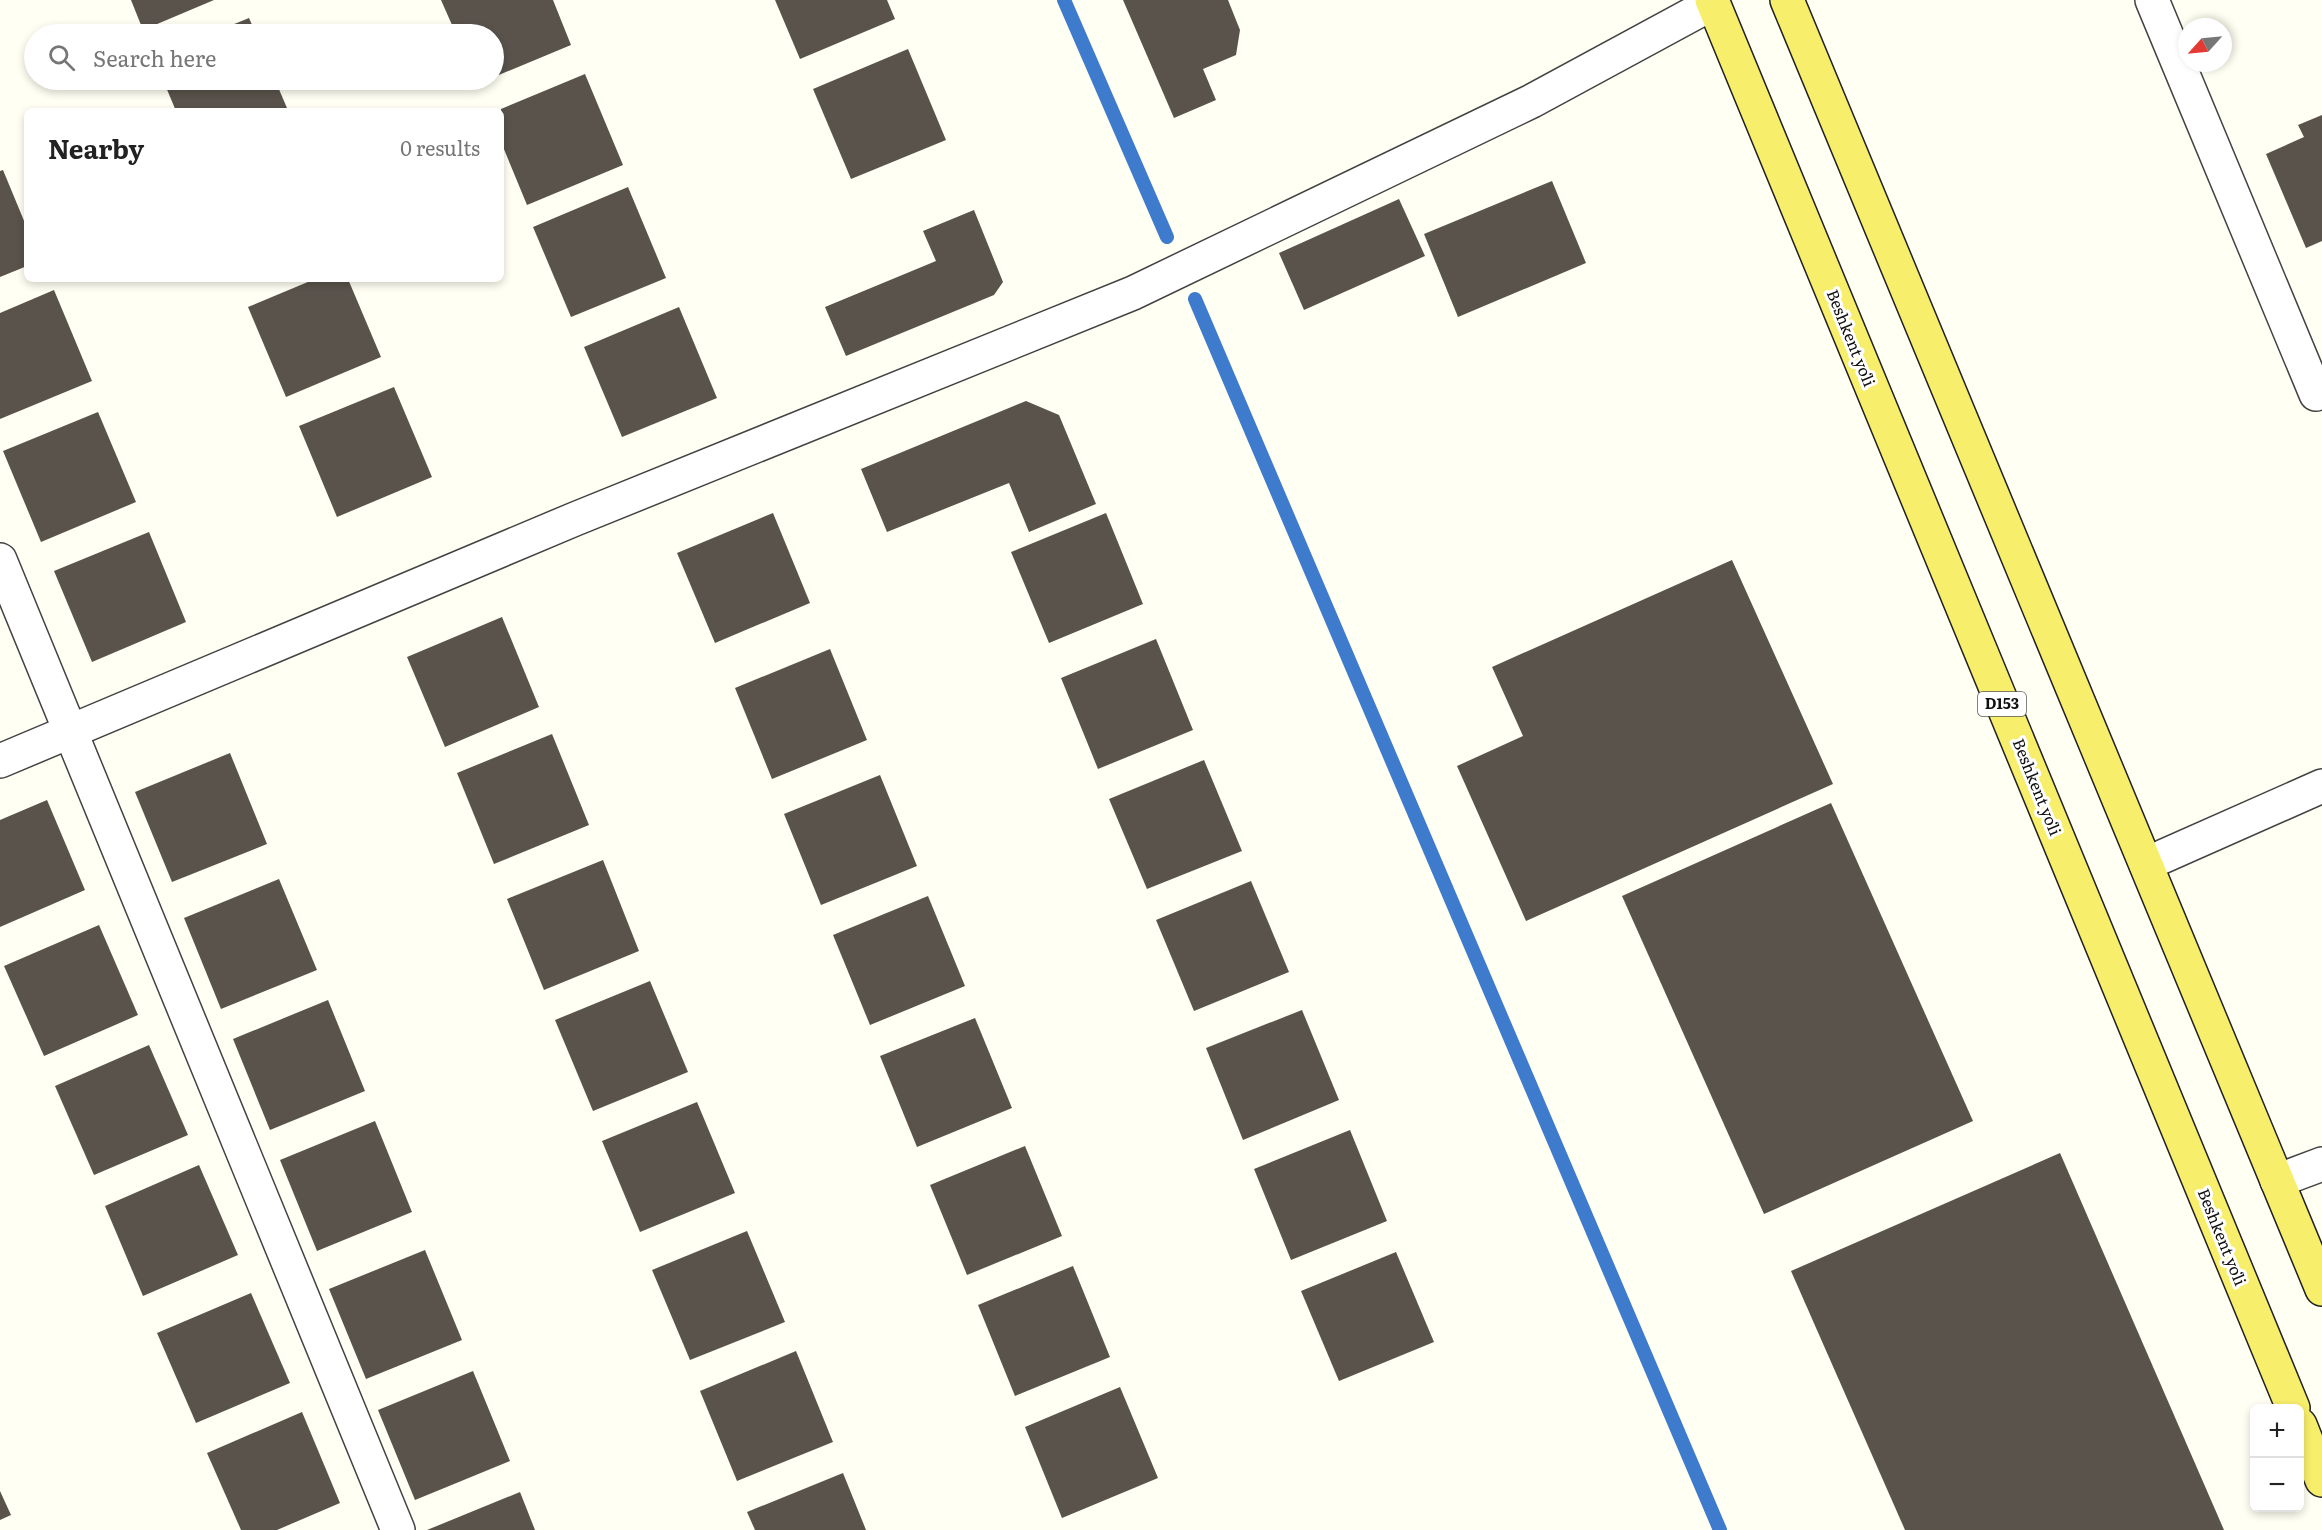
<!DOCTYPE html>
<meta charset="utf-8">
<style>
:root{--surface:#fff;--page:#f2f2f2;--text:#222;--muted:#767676;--line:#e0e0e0}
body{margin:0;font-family:Literata,serif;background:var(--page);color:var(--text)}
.controls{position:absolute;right:18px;bottom:18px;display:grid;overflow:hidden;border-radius:9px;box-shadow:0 3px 9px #0003}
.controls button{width:54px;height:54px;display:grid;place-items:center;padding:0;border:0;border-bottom:2px solid var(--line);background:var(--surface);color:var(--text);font:30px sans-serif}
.compass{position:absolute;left:2178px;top:18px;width:54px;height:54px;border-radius:50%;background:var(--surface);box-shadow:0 3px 9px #0003;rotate:243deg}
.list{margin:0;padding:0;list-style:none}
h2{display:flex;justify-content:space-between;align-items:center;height:78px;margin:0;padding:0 24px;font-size:26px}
h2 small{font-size:20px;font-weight:400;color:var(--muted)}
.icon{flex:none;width:33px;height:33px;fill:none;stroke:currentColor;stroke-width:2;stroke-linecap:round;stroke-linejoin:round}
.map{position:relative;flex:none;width:2322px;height:1530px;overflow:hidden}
.search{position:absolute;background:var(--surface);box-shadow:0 3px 9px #0003;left:24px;top:24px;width:480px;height:66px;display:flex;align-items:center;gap:15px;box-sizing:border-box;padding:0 21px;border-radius:33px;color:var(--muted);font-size:22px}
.panel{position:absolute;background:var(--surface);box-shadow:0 3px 9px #0003;left:24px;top:108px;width:480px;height:174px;border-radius:9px}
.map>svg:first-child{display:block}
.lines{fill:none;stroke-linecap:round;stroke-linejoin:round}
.stream{stroke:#3f7bcd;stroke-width:14}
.building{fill:#59534c}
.minor-casing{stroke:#434343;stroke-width:36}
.major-casing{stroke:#212121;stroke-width:36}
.minor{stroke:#fff;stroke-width:33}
.major{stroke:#f7ee6b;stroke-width:33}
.labels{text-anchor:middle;stroke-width:6;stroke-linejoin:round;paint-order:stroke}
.shield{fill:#fff;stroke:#585858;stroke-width:1.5}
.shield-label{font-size:15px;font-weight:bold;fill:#101010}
.street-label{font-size:16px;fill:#101010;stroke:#fff}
</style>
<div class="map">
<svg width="2322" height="1530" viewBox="0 0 2322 1530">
<rect width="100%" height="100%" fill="#fffff3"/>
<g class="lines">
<g class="stream">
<path d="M 1064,0 L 1167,237"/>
<path d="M 1195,299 L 1720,1530"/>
</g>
</g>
<g class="building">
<path d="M 131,0 L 214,0 L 143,30 Z"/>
<path d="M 441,0 L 553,0 L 571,45 L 494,77 L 494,34 L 456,34 Z"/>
<path d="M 775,0 L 887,0 L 895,19 L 800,59 Z"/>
<path d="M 1123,0 L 1228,0 L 1240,30 L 1236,55 L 1203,69 L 1216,100 L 1174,118 Z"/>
<path d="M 249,18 L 256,34 L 210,34 Z"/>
<path d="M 908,49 L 946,140 L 851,179 L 813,89 Z"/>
<path d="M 585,74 L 623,165 L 527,205 L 501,142 L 501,109 Z"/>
<path d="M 163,80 L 275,80 L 287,108 L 281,111 L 176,111 Z"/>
<path d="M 2322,115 L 2322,241 L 2306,248 L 2266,154 L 2304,137 L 2298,125 Z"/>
<path d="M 3,170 L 27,228 L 27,266 L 0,277 L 0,171 Z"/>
<path d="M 1552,181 L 1586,263 L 1458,317 L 1424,234 Z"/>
<path d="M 628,187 L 666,278 L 571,317 L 533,227 Z"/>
<path d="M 1399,199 L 1425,256 L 1304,310 L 1279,253 Z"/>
<path d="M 974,210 L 1003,282 L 994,295 L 846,356 L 825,307 L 936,261 L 923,231 Z"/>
<path d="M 315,279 L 348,279 L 381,357 L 286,397 L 248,307 Z"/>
<path d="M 54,290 L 92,381 L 0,419 L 0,313 Z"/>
<path d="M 679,307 L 717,398 L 622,437 L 584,347 Z"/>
<path d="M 394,387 L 432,477 L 337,517 L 299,426 Z"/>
<path d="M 1026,401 L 1059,415 L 1096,504 L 1029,532 L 1009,483 L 887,532 L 861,469 Z"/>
<path d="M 98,412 L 136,502 L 41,542 L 3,451 Z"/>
<path d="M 773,513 L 810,603 L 715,643 L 677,553 Z"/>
<path d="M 1106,513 L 1143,604 L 1049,643 L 1011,552 Z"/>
<path d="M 149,532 L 186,622 L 92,662 L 54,571 Z"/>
<path d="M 1732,560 L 1833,784 L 1526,921 L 1457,766 L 1523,736 L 1492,667 Z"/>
<path d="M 502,617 L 539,707 L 445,747 L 407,657 Z"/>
<path d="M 1156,639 L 1193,730 L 1098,769 L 1061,678 Z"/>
<path d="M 830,649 L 867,740 L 772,779 L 735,688 Z"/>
<path d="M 552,734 L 589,825 L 494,864 L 457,773 Z"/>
<path d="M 230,753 L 267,844 L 172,882 L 135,792 Z"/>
<path d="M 1204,760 L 1242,851 L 1147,889 L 1109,799 Z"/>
<path d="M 880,775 L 917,866 L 821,905 L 784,814 Z"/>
<path d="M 47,800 L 85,890 L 0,927 L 0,820 Z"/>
<path d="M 1831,803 L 1973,1121 L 1764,1214 L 1622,896 Z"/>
<path d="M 603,860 L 639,951 L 544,990 L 507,899 Z"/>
<path d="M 279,879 L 317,970 L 221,1009 L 184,918 Z"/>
<path d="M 1251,881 L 1289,972 L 1194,1011 L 1156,920 Z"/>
<path d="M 928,896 L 965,986 L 870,1025 L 833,935 Z"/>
<path d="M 99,925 L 138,1015 L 44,1056 L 4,966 Z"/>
<path d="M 650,981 L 688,1072 L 593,1111 L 555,1020 Z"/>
<path d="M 328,1000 L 365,1091 L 270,1130 L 233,1039 Z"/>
<path d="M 1302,1010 L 1339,1100 L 1243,1140 L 1206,1048 Z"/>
<path d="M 975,1018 L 1012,1108 L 917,1147 L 880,1056 Z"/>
<path d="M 149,1045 L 188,1135 L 94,1175 L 55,1086 Z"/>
<path d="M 697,1102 L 735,1193 L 640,1232 L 602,1141 Z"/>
<path d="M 375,1121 L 412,1212 L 317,1251 L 280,1160 Z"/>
<path d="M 1350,1130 L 1387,1221 L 1291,1260 L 1254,1169 Z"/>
<path d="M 1025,1146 L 1062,1236 L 967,1275 L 930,1185 Z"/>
<path d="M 2060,1153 L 2224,1530 L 1905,1530 L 1791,1271 Z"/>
<path d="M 199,1165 L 238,1255 L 143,1296 L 105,1206 Z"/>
<path d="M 747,1231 L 785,1322 L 690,1360 L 652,1270 Z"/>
<path d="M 425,1250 L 462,1340 L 366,1379 L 329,1289 Z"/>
<path d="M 1396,1252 L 1434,1342 L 1339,1381 L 1301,1291 Z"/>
<path d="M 1073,1266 L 1110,1357 L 1015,1396 L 978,1305 Z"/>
<path d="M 251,1293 L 290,1383 L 196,1423 L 157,1333 Z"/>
<path d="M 796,1351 L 833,1442 L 737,1481 L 700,1391 Z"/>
<path d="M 473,1371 L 510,1461 L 415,1500 L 378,1410 Z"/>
<path d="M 1120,1387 L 1158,1478 L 1062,1518 L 1025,1427 Z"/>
<path d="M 302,1412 L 340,1503 L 277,1530 L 241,1530 L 207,1453 Z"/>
<path d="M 843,1473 L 866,1530 L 755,1530 L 747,1512 Z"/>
<path d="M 0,1491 L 11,1515 L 0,1520 Z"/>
<path d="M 520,1492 L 535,1530 L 427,1530 Z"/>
</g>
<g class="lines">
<defs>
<g id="minor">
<path d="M 2152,0 L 2316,394 L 2322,392"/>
<path d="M 0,560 L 398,1530"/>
<path d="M 0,761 L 575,519 L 1133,293 L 1532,101 L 1713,3"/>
<path d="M 2146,864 L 2322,786"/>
<path d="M 2277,1181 L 2322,1164"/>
</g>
<g id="major">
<path d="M 1712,0 L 2293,1408"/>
<path d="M 1787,0 L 2322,1289"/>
<path d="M 2300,1425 L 2322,1480"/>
</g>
</defs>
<use href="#minor" class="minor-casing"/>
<use href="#major" class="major-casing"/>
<use href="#minor" class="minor"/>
<use href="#major" class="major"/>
</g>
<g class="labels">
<rect class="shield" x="1978" y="692" width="48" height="24" rx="4.5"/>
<g class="shield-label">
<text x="2002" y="709">D153</text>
</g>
<g class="street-label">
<text transform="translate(1851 338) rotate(68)" y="6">Beshkent yoʻli</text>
<text transform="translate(2037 787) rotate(68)" y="6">Beshkent yoʻli</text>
<text transform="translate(2222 1237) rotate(68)" y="6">Beshkent yoʻli</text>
</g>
</g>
</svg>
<div class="controls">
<button>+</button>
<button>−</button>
</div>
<svg class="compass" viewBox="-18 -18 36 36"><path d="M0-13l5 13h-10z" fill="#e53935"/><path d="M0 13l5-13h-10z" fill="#767676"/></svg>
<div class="search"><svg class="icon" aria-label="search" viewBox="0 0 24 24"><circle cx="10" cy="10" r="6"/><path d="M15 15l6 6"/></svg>Search here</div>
<section class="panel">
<h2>Nearby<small>0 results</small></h2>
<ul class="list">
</ul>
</section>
</div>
